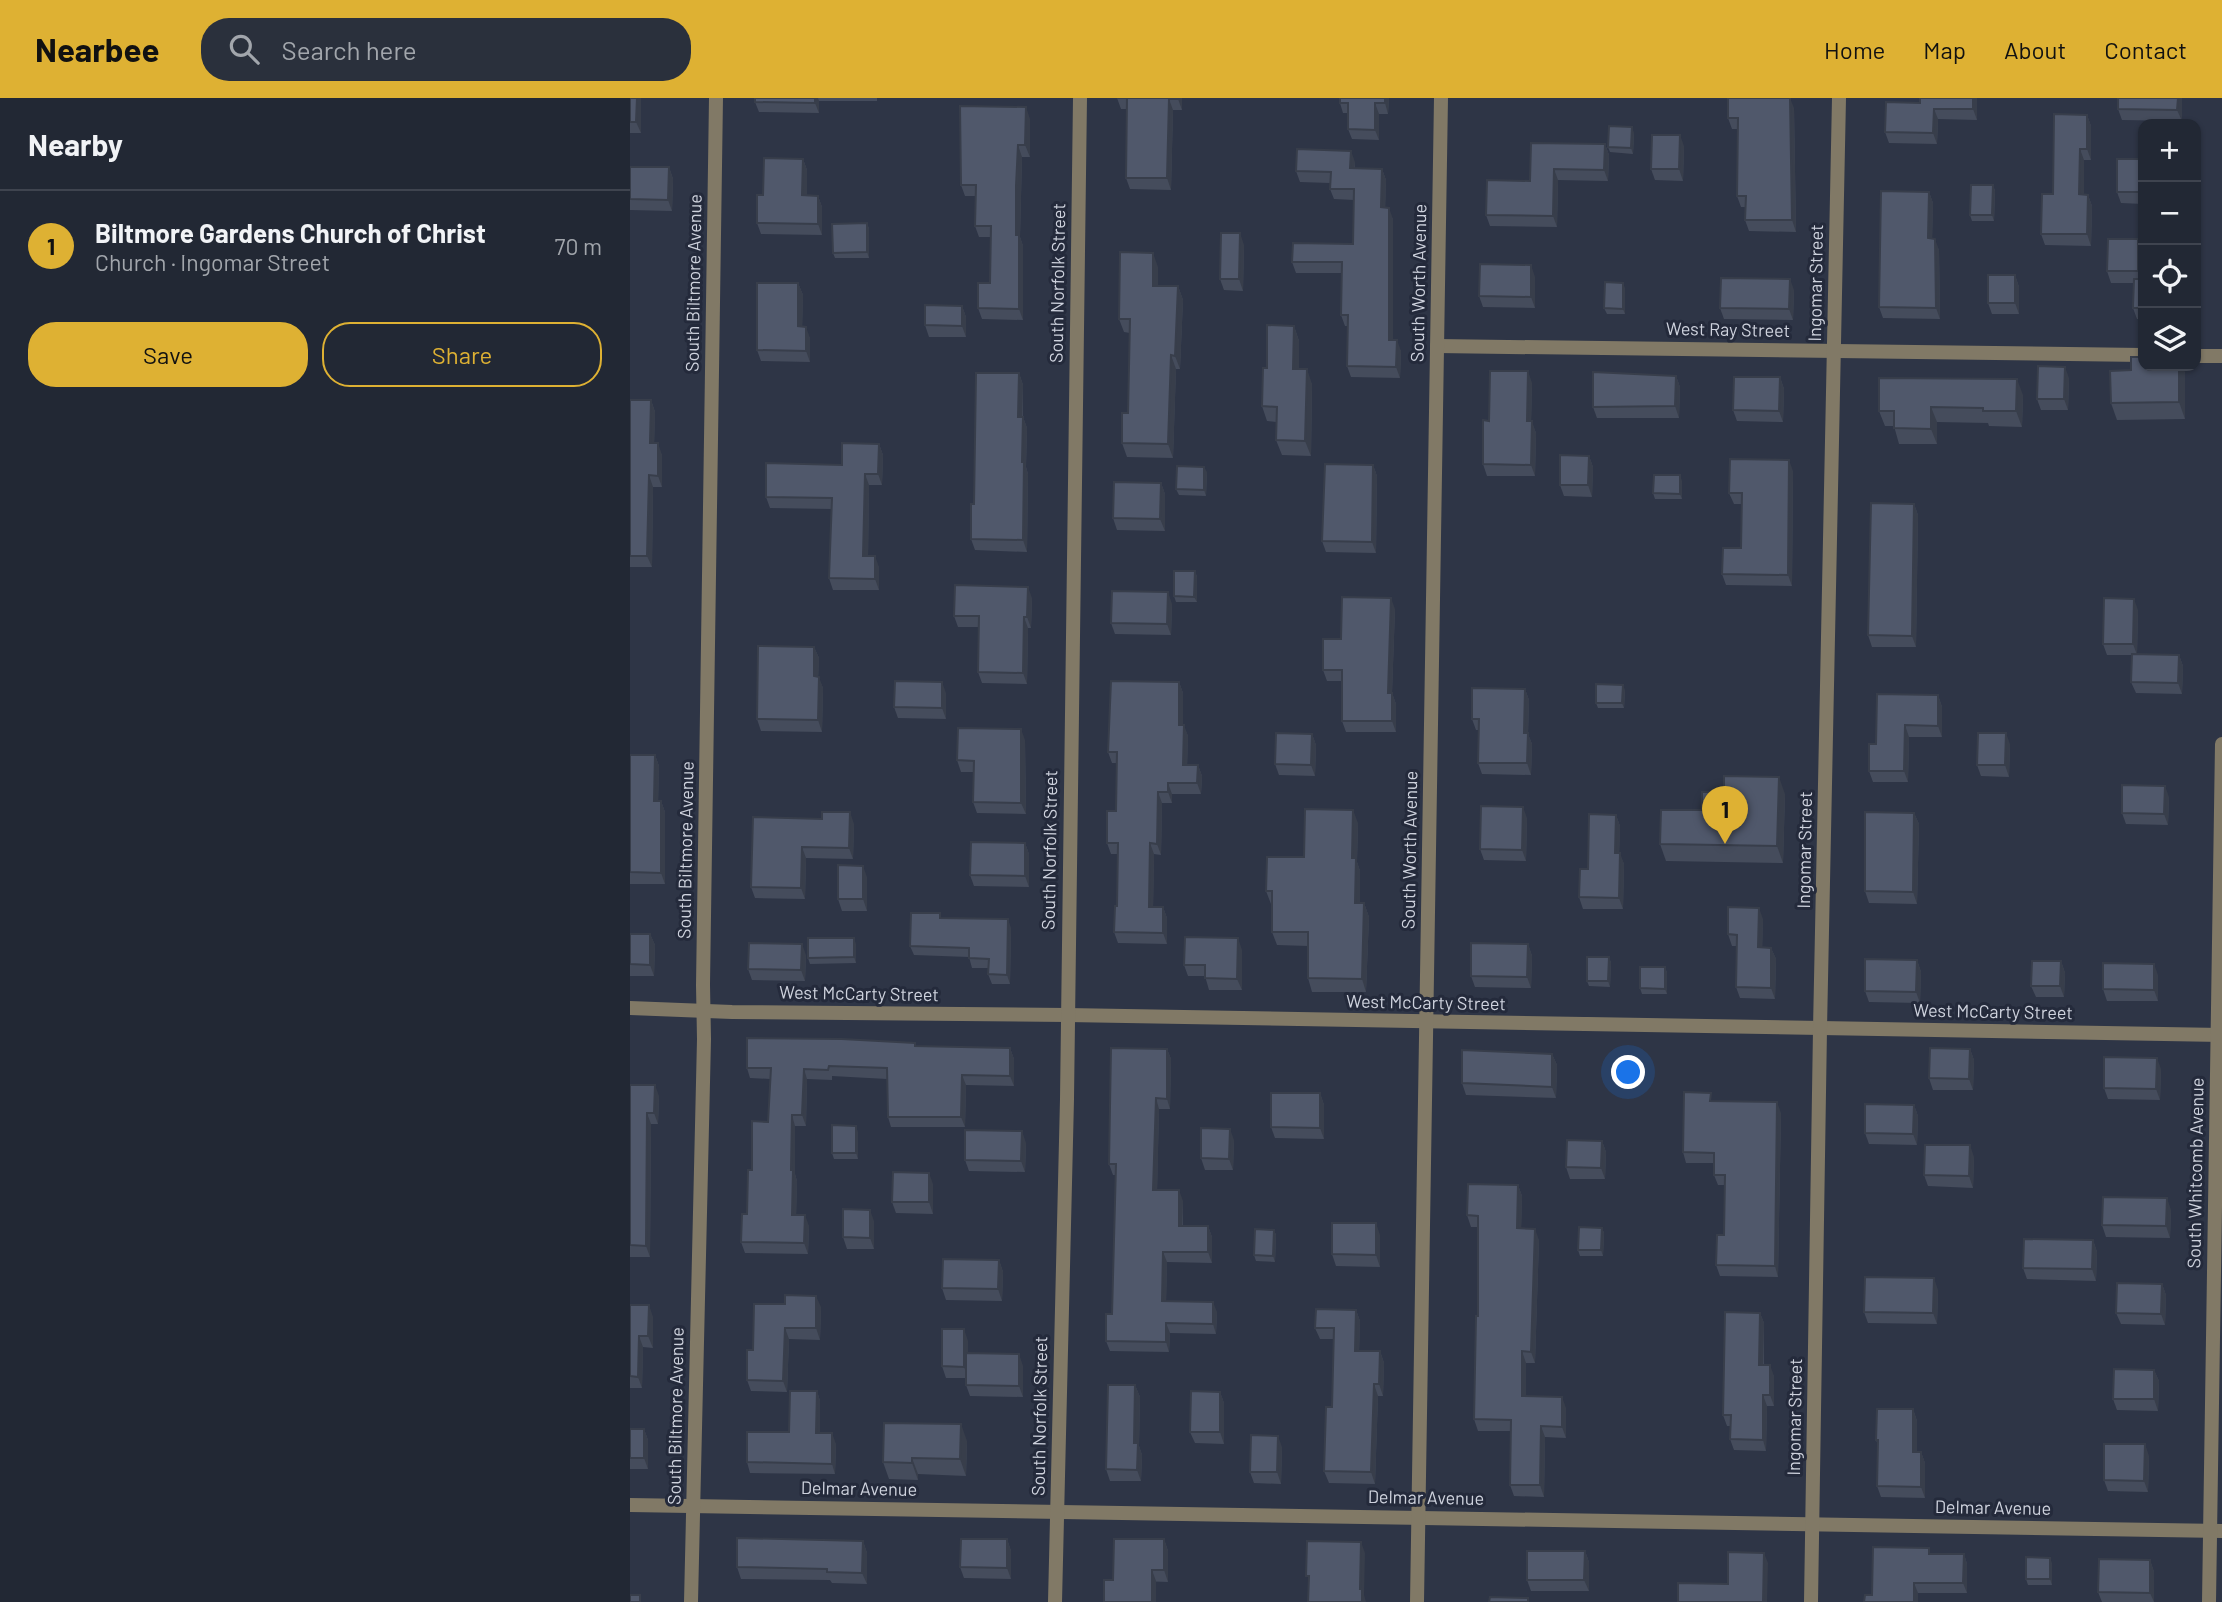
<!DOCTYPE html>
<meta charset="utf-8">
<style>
:root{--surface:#222834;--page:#2a303c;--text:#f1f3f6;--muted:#a2a6ac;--line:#3f444f;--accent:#deb133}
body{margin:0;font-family:Barlow,sans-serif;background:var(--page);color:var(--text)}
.controls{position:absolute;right:21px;top:21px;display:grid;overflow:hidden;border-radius:14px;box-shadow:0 2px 5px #0004}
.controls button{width:63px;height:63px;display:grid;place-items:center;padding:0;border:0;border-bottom:2px solid var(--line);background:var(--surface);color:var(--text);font:35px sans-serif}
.you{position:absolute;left:999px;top:975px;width:24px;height:24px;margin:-18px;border:5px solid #fff;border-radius:50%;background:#1a73e8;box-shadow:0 0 0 10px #1a73e833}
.badge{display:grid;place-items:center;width:46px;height:46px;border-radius:50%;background:var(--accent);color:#111;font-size:23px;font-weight:700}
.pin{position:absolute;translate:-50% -58px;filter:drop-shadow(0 2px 4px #0008)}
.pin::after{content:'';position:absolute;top:37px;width:24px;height:21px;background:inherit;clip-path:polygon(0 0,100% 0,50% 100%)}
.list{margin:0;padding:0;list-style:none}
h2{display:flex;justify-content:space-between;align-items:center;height:91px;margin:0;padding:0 28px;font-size:30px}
h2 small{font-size:23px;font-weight:400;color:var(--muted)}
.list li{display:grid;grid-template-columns:46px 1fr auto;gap:21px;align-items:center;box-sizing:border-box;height:112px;padding:0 28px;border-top:2px solid var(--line)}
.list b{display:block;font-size:26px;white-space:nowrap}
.list p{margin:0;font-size:23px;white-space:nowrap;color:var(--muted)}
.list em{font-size:23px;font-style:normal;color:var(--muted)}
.actions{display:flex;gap:14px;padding:21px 28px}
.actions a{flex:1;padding:16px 0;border:2px solid var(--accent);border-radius:28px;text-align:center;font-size:24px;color:var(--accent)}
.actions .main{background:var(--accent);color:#111}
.icon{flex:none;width:38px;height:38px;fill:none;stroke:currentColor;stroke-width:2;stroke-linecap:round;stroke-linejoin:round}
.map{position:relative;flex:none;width:1592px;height:1504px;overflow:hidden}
header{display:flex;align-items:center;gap:42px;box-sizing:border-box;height:98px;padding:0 35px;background:var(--accent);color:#111}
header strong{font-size:33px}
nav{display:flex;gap:38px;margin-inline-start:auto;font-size:24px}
.search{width:490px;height:63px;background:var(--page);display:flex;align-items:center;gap:18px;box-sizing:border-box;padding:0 24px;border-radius:28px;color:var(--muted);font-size:26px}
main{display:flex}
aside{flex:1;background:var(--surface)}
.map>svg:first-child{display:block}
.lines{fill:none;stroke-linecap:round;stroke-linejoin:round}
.minor{stroke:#817966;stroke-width:14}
.wall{fill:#454c5c}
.shaded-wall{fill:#383e4b}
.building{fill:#50586b;stroke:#383e4b;stroke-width:2}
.labels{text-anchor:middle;stroke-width:6;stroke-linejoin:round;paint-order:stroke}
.street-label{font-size:18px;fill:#ced2dd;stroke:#242a3b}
</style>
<header>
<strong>Nearbee</strong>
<div class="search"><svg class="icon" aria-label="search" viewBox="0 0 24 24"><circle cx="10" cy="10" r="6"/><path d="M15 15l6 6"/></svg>Search here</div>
<nav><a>Home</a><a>Map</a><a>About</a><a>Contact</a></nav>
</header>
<main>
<aside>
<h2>Nearby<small></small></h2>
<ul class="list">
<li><span class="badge">1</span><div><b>Biltmore Gardens Church of Christ</b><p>Church · Ingomar Street</p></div><em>70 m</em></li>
</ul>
<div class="actions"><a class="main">Save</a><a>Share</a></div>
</aside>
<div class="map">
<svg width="1592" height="1504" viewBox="0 0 1592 1504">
<rect width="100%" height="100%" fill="#2e3546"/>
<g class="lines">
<g class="minor">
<path d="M 807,248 L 1513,257"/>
<path d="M 1566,258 L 1592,258"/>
<path d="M 0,910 L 102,914 L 437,917 L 1592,937"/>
<path d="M 0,1407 L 1592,1433"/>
<path d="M 61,1504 L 74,941 L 73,887 L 86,0"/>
<path d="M 425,1504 L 437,1001 L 450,0"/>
<path d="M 787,1504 L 811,0"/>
<path d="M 1181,1504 L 1190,931 L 1209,0"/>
<path d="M 1579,1504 L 1592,646"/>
</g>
</g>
<g class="wall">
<rect x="0" y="0" width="11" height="35"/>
<path d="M 125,0 L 247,0 L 247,3 L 189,3 L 189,15 L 129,14 L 125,4 Z"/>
<path d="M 487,0 L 552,0 L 552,12 L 543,12 L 541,92 L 500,91 L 496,80 L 497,11 L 491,11 Z"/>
<path d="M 710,0 L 759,0 L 758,16 L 749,16 L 749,42 L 722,41 L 718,31 L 718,15 L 713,15 L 710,5 Z"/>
<path d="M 1347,0 L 1347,22 L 1308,21 L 1307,46 L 1259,45 L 1255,34 L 1290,5 Z"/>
<path d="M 1552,0 L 1552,23 L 1492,22 L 1488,11 Z"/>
<path d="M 1164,10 L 1166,134 L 1119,133 L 1115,122 L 1115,109 L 1111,109 L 1107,98 L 1108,31 L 1102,31 L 1098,20 Z"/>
<path d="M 1457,17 L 1461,28 L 1461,62 L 1454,62 L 1454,96 L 1458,97 L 1462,108 L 1461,148 L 1415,147 L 1411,136 L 1423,96 Z"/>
<path d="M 400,21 L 400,59 L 392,59 L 390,139 L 393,148 L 393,222 L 352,221 L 348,210 L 360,185 L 361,139 L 349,139 L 345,128 L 346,98 L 335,98 L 331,87 Z"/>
<path d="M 1004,35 L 1003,56 L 980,54 L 978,49 Z"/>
<path d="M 975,46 L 979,57 L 978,83 L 928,82 L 927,129 L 860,128 L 856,117 L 900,83 Z"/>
<path d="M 1054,48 L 1053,83 L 1025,82 L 1021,71 Z"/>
<path d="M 173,61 L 177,72 L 177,98 L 188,98 L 192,109 L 192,137 L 131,136 L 127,125 L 133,97 Z"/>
<path d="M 1513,61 L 1513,106 L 1491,105 L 1487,94 Z"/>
<path d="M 725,64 L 725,70 L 752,71 L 756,82 L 755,110 L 763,121 L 763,242 L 771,253 L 770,280 L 721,279 L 717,268 L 718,228 L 715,228 L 711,217 L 712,175 L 666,175 L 662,164 L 723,146 L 724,102 L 704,101 L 700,91 L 700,85 L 670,84 L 666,73 Z"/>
<path d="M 0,69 L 39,69 L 43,81 L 42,113 L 0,112 Z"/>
<path d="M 1363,87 L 1365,93 L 1364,123 L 1342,123 L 1340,117 Z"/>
<path d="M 1299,94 L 1303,105 L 1302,140 L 1309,152 L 1310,221 L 1253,220 L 1249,209 Z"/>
<path d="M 237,125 L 239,131 L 239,160 L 205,160 L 203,155 Z"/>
<path d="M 614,147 L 613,193 L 594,192 L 590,181 Z"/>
<path d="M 1512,152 L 1513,221 L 1507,221 L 1503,210 L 1503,185 L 1481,185 L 1477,173 Z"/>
<path d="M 528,169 L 528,188 L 548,188 L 553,202 L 550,271 L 546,271 L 543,360 L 497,359 L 492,345 L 498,315 L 500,235 L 494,234 L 489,221 Z"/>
<path d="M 1385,177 L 1389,189 L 1389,216 L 1362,216 L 1358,205 Z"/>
<path d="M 905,179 L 905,210 L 853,209 L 849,198 Z"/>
<path d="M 168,185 L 173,197 L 172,229 L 180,240 L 180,264 L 131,263 L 127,252 Z"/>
<path d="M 995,190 L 995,216 L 977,216 L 974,210 Z"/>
<path d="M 1164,192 L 1163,222 L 1094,221 L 1090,210 Z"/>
<path d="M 332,208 L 336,219 L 336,239 L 299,239 L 295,227 Z"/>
<path d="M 664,228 L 669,243 L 669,271 L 682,286 L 681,358 L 652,357 L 646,342 L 646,324 L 637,323 L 632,308 L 637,270 Z"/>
<path d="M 1513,268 L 1552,268 L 1555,275 L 1555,321 L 1487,322 L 1481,305 L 1501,272 Z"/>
<path d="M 389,275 L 393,287 L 393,319 L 397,330 L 396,369 L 398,376 L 397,454 L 345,452 L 341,441 L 344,406 Z"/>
<path d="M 1046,278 L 1050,289 L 1049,320 L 967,320 L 963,309 Z"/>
<path d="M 1150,279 L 1154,291 L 1153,324 L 1107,323 L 1103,312 Z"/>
<path d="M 1439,280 L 1438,312 L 1411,312 L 1407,301 Z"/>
<path d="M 902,285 L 901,323 L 906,335 L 905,378 L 857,378 L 853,366 L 859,323 Z"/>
<path d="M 1393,297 L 1392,329 L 1359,328 L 1358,325 L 1307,324 L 1307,346 L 1269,346 L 1264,328 L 1255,328 L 1249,313 Z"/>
<path d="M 0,302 L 21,302 L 25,314 L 24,345 L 32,357 L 32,389 L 23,389 L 22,469 L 0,469 Z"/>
<path d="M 249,346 L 253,357 L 252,387 L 239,387 L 238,458 L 249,469 L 249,492 L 203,492 L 199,480 L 202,411 L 140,410 L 136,399 L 212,367 Z"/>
<path d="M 959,358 L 963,369 L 962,399 L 934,398 L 930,387 Z"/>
<path d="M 743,367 L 747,378 L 746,455 L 696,454 L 692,443 Z"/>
<path d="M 1163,373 L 1162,488 L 1096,487 L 1092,476 L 1111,450 L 1112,406 L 1104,406 L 1099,395 Z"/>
<path d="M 577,374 L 576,398 L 549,397 L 546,391 Z"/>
<path d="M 1052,383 L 1052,401 L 1025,401 L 1023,395 Z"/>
<path d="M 531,385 L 535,396 L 535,433 L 487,432 L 483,420 Z"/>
<path d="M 1284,406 L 1288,417 L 1286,549 L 1242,549 L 1238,537 Z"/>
<path d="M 565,473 L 567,479 L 567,504 L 546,504 L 544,498 Z"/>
<path d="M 402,500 L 401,530 L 398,530 L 397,586 L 352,585 L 348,574 L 349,529 L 328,529 L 324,518 Z"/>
<path d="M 542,506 L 541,537 L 485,536 L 481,525 Z"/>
<path d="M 765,511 L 762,595 L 766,606 L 766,634 L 716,634 L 712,623 L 712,583 L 697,583 L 693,572 L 711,541 Z"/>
<path d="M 1508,512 L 1507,556 L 1549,557 L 1553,568 L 1552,596 L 1506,595 L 1501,584 L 1502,557 L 1477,557 L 1473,546 Z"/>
<path d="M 184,549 L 189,560 L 188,579 L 193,590 L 192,634 L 131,633 L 127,621 Z"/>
<path d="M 549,584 L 553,595 L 553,627 L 558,638 L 557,667 L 568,667 L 572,678 L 571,696 L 542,696 L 542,705 L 532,705 L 531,757 L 524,756 L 523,809 L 533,809 L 537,820 L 537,846 L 488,845 L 484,834 L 487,808 L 488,756 L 481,756 L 477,745 L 486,713 L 487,665 L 482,665 L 478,654 Z"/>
<path d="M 895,591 L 899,602 L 898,636 L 902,646 L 901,677 L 852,676 L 848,665 L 849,632 L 846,632 L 842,621 Z"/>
<path d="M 995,592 L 994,610 L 968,610 L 966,605 Z"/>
<path d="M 316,595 L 316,621 L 268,620 L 264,609 Z"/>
<path d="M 1308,597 L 1312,609 L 1312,639 L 1279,639 L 1278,684 L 1243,684 L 1239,673 L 1246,646 Z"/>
<path d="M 682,636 L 686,647 L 685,678 L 649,677 L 645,666 Z"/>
<path d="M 395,642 L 396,716 L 347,715 L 343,704 L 344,674 L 331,674 L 327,662 Z"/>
<path d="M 1380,646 L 1379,679 L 1351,678 L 1347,667 Z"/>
<path d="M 0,657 L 25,657 L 29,668 L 28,703 L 31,703 L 35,714 L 35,786 L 0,786 Z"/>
<path d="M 1155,696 L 1153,765 L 1036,763 L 1030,746 Z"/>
<path d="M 1539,699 L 1538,727 L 1496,726 L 1492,715 Z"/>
<path d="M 1284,715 L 1289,726 L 1287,806 L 1239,805 L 1235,793 Z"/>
<path d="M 986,717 L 990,728 L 989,755 L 994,766 L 993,811 L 953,811 L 949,799 L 958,771 Z"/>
<path d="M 897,720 L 896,763 L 854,762 L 850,751 Z"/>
<path d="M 192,721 L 224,726 L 223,761 L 176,760 L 175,801 L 125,800 L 121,789 Z"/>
<path d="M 728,725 L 727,764 L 730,773 L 730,805 L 734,805 L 739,819 L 736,894 L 682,894 L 678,880 L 678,848 L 647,847 L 642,834 L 642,806 L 641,806 L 636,793 L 674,759 Z"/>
<path d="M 395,745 L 399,756 L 399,789 L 344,788 L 340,777 Z"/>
<path d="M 237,779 L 237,813 L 212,813 L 208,801 Z"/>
<path d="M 311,820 L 381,830 L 380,886 L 362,886 L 358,876 L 359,870 L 342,870 L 339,859 L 284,857 L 280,848 Z"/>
<path d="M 1133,821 L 1132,850 L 1141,850 L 1146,861 L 1145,901 L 1110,900 L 1106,889 L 1106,848 L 1102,848 L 1098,836 Z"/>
<path d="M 0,836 L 20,836 L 25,847 L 24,878 L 0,878 Z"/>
<path d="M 226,846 L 226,865 L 180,866 L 178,860 Z"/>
<path d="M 898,846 L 902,858 L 901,890 L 845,889 L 841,878 Z"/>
<path d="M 612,852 L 612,892 L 579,892 L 575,878 L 558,878 L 554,867 Z"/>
<path d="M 176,857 L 175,883 L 122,882 L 118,871 Z"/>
<path d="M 979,859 L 981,865 L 980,889 L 959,888 L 957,883 Z"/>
<path d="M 1287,862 L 1291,874 L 1290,905 L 1239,904 L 1235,893 Z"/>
<path d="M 1431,863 L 1435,875 L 1434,899 L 1406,899 L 1401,888 Z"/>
<path d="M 1035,869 L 1037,875 L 1037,896 L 1012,896 L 1010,890 Z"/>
<path d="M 1528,877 L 1528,903 L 1477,903 L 1473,891 Z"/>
<path d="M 285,945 L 286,948 L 380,950 L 384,961 L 384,988 L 336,987 L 335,1029 L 261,1029 L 258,1019 L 257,981 L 202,978 L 202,982 L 177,981 L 176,1028 L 165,1028 L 165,1076 L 167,1083 L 166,1117 L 179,1128 L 178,1156 L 115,1155 L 111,1144 L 117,1116 L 122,1072 L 138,1024 L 140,981 L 120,980 L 117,970 Z"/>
<path d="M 537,951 L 541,961 L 540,1011 L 529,1011 L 527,1092 L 553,1103 L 553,1128 L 578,1128 L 582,1139 L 582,1165 L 537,1164 L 536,1203 L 587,1214 L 586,1236 L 540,1235 L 539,1254 L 480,1253 L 476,1243 L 482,1216 L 486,1077 L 483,1077 L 479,1066 Z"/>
<path d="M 1340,951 L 1344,962 L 1343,992 L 1303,992 L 1299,980 Z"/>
<path d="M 922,956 L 927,967 L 926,1000 L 836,997 L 832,985 Z"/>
<path d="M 1531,971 L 1530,1002 L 1478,1001 L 1474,990 Z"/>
<path d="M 0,987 L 29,998 L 28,1026 L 21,1026 L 20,1159 L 0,1159 Z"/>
<path d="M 690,995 L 694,1007 L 694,1041 L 645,1040 L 641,1029 Z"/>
<path d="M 1084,1003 L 1151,1015 L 1148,1179 L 1090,1178 L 1086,1167 L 1094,1137 L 1094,1087 L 1088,1087 L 1084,1077 L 1084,1065 L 1056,1065 L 1053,1054 Z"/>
<path d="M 1284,1007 L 1288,1018 L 1287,1047 L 1239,1046 L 1235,1035 Z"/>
<path d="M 228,1034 L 228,1061 L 204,1061 L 202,1055 Z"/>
<path d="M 604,1042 L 603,1072 L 575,1072 L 571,1060 Z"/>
<path d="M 972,1043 L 976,1054 L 975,1081 L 940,1081 L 936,1069 Z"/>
<path d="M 396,1045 L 395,1074 L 339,1073 L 335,1062 Z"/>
<path d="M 1344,1059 L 1343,1090 L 1298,1088 L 1294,1077 Z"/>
<path d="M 303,1086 L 303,1116 L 266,1115 L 262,1104 Z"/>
<path d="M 888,1087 L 892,1098 L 891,1130 L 909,1142 L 905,1265 L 896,1265 L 896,1298 L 936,1310 L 936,1340 L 915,1339 L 914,1399 L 884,1398 L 880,1387 L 881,1333 L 848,1333 L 844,1321 L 848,1218 L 848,1129 L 841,1129 L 837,1117 Z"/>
<path d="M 1541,1112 L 1540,1140 L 1476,1139 L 1472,1127 Z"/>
<path d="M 244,1123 L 244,1151 L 217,1151 L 213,1139 Z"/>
<path d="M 972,1130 L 974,1135 L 973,1158 L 950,1158 L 948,1152 Z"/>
<path d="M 644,1132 L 646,1137 L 645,1164 L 626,1163 L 624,1157 Z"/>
<path d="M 750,1137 L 750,1169 L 706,1168 L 702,1156 Z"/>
<path d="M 1463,1142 L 1467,1154 L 1466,1183 L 1397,1181 L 1393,1170 Z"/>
<path d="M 369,1162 L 373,1174 L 372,1203 L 316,1202 L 312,1190 Z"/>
<path d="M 1532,1186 L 1536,1197 L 1535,1227 L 1491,1226 L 1486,1215 Z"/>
<path d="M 1308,1192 L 1307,1226 L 1238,1225 L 1234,1214 Z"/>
<path d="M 124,1206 L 191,1209 L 190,1242 L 159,1241 L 157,1294 L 121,1293 L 117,1282 L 123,1252 Z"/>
<path d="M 0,1207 L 23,1219 L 23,1250 L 13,1249 L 12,1290 L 0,1290 Z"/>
<path d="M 726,1212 L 730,1223 L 729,1253 L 750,1253 L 754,1265 L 753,1298 L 748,1298 L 745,1386 L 699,1385 L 694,1373 L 702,1309 L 704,1241 L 690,1241 L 685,1230 Z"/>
<path d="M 1130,1215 L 1134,1225 L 1134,1267 L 1144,1278 L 1144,1308 L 1137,1308 L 1136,1353 L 1104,1352 L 1100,1341 L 1100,1328 L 1097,1328 L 1093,1317 Z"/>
<path d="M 338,1243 L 338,1255 L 393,1268 L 393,1299 L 340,1298 L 336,1287 L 336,1280 L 316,1280 L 312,1268 Z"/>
<path d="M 1524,1272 L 1529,1283 L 1528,1313 L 1487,1312 L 1483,1301 Z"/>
<path d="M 505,1287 L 510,1299 L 509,1348 L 512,1357 L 511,1383 L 480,1383 L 476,1371 Z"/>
<path d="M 187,1293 L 190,1303 L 190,1335 L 206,1346 L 205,1376 L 120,1375 L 117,1364 L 159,1334 Z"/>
<path d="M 590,1294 L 594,1305 L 594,1346 L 565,1345 L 560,1334 Z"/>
<path d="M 1283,1311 L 1287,1323 L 1287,1354 L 1291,1354 L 1295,1365 L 1295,1400 L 1251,1399 L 1247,1388 L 1248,1347 L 1246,1342 Z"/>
<path d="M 0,1331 L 14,1331 L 18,1342 L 18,1371 L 0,1371 Z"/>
<path d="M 337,1343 L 336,1378 L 288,1376 L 288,1382 L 259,1381 L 253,1364 Z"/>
<path d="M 652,1349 L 651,1386 L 624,1385 L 620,1374 Z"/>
<path d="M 1519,1358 L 1518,1394 L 1478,1393 L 1474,1382 Z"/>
<path d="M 377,1441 L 381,1453 L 381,1481 L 334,1480 L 330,1469 Z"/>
<path d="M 534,1441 L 538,1453 L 538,1484 L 483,1482 Z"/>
<path d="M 233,1443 L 237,1455 L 237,1486 L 202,1485 L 200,1482 L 111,1481 L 107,1469 Z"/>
<path d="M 955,1453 L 959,1464 L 959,1493 L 901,1493 L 897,1482 Z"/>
<path d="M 1301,1456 L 1334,1456 L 1337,1466 L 1337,1495 L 1288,1495 L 1288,1504 L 1234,1504 L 1242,1497 Z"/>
<path d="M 1520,1462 L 1524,1474 L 1524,1504 L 1472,1504 L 1468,1494 Z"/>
<path d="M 1422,1465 L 1422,1487 L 1398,1487 L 1396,1481 Z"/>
</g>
<g class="shaded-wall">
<path d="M 7,0 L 11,0 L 11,35 L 6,24 Z"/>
<path d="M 185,0 L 188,0 L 189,3 L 189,15 L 185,5 Z"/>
<path d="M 548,0 L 552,0 L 552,12 L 548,1 Z"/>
<path d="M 755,0 L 759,0 L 758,16 L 755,5 Z"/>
<path d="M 1160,0 L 1164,10 L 1166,134 L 1162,122 Z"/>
<path d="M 1343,0 L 1347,0 L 1347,22 L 1343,11 Z"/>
<path d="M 1548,0 L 1552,0 L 1552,23 L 1547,12 Z"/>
<path d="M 539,1 L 543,12 L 541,92 L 537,80 Z"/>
<path d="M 745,5 L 749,16 L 749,42 L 745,32 Z"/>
<path d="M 396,9 L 400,21 L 400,59 L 395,47 Z"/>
<path d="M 1304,11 L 1308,21 L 1307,46 L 1303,35 Z"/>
<path d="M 1457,17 L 1461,28 L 1461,62 L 1457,51 Z"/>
<path d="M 1002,29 L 1004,35 L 1003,56 L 1001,50 Z"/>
<path d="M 1050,37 L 1054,48 L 1053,83 L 1049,71 Z"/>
<path d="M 975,46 L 979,57 L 978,83 L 974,72 Z"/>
<path d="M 388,47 L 392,59 L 390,139 L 393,148 L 393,222 L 389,211 L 386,137 Z"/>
<path d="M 1450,51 L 1454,62 L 1454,108 L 1449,96 Z"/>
<path d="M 721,53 L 725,64 L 724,81 L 720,70 Z"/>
<path d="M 173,61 L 177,72 L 177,109 L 172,97 Z"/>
<path d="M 39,69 L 43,81 L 42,113 L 38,102 Z"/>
<path d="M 752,71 L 756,82 L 755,120 L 751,109 Z"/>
<path d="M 924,71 L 928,82 L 927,129 L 923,118 Z"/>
<path d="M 1363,87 L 1365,93 L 1364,123 L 1362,117 Z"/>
<path d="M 1299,94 L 1303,105 L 1302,152 L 1298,140 Z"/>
<path d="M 1458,97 L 1462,108 L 1461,148 L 1457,136 Z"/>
<path d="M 188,98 L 192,109 L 192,137 L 188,126 Z"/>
<path d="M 759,110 L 763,121 L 763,253 L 759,242 Z"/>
<path d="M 237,125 L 239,131 L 239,160 L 237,154 Z"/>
<path d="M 610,135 L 614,147 L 613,193 L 609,181 Z"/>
<path d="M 1305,141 L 1309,152 L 1310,221 L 1306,210 Z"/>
<path d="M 1508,141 L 1512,152 L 1512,185 L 1508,173 Z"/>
<path d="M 523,155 L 528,169 L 528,201 L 523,188 Z"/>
<path d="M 901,167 L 905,179 L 905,210 L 901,199 Z"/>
<path d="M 1385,177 L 1389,189 L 1389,216 L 1385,205 Z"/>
<path d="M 1160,181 L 1164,192 L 1163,222 L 1159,211 Z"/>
<path d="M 168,185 L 173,197 L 172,240 L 168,228 Z"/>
<path d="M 993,185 L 995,190 L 995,216 L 993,211 Z"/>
<path d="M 548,188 L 553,202 L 550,271 L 545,258 Z"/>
<path d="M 332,208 L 336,219 L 336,239 L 332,228 Z"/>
<path d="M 664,228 L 669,243 L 669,286 L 663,271 Z"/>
<path d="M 176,229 L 180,240 L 180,264 L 176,253 Z"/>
<path d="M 767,242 L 771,253 L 770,280 L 766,269 Z"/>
<path d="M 541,257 L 546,271 L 543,360 L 538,346 Z"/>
<path d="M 1549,268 L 1552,268 L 1555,275 L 1555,321 L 1549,304 Z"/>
<path d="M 1435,269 L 1439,280 L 1438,312 L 1434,301 Z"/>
<path d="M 677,271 L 682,286 L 681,358 L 675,343 Z"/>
<path d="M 898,273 L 902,285 L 901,334 L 897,323 Z"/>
<path d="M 389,275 L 393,287 L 392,330 L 388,319 Z"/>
<path d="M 1046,278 L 1050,289 L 1049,320 L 1045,308 Z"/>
<path d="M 1150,279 L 1154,291 L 1153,324 L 1149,313 Z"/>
<path d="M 1387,281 L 1393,297 L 1392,329 L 1386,313 Z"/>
<path d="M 21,302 L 25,314 L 24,357 L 20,345 Z"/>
<path d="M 1301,309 L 1307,324 L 1307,346 L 1301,331 Z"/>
<path d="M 393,319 L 397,330 L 396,369 L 398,376 L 397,454 L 393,442 L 392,364 Z"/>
<path d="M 902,323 L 906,335 L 905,378 L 901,367 Z"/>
<path d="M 28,345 L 32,357 L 32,389 L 28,378 Z"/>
<path d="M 249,346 L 253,357 L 252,387 L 248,376 Z"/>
<path d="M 959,358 L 963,369 L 962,399 L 958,387 Z"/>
<path d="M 1159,362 L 1163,373 L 1162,488 L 1158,477 Z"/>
<path d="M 743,367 L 747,378 L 746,455 L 742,444 Z"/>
<path d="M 574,369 L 577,374 L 576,398 L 574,392 Z"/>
<path d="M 235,376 L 239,387 L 238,469 L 233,458 Z"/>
<path d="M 19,377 L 23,389 L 22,469 L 17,458 Z"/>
<path d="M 1050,377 L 1052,383 L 1052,401 L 1050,396 Z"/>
<path d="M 531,385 L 535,396 L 535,433 L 530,421 Z"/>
<path d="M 1284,406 L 1288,417 L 1286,549 L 1282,538 Z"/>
<path d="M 245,458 L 249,469 L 249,492 L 245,481 Z"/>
<path d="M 565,473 L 567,479 L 567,504 L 564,499 Z"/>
<path d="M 398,489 L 402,500 L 401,530 L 397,519 Z"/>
<path d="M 538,494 L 542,506 L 541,537 L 537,526 Z"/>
<path d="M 761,500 L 765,511 L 762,595 L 766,606 L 766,634 L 762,623 L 758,595 Z"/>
<path d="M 1504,501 L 1508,512 L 1507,557 L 1503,546 Z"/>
<path d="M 394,519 L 398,530 L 397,586 L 393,575 Z"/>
<path d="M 184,549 L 189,560 L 188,590 L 184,578 Z"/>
<path d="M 1549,557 L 1553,568 L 1552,596 L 1548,585 Z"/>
<path d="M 189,579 L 193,590 L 192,634 L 188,622 Z"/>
<path d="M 312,584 L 316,595 L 316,621 L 312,610 Z"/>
<path d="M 549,584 L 553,595 L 553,638 L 549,627 Z"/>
<path d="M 993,587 L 995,592 L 994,610 L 992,605 Z"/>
<path d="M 895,591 L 899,602 L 898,636 L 902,646 L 901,677 L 897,665 L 894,635 Z"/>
<path d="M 1308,597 L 1312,609 L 1312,639 L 1308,628 Z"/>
<path d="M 554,627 L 558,638 L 557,678 L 553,667 Z"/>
<path d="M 1275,627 L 1279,639 L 1278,684 L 1274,673 Z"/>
<path d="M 391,631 L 395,642 L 396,716 L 391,705 Z"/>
<path d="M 1376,635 L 1380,646 L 1379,679 L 1375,667 Z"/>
<path d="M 682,636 L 686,647 L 685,678 L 681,667 Z"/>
<path d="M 25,657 L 29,668 L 28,714 L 24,703 Z"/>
<path d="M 568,667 L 572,678 L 571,696 L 567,685 Z"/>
<path d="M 1149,679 L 1155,696 L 1153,765 L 1147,748 Z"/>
<path d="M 538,685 L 542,696 L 542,705 L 538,694 Z"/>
<path d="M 1535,688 L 1539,699 L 1538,727 L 1534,716 Z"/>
<path d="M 528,694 L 532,705 L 531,757 L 527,746 Z"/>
<path d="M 31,703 L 35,714 L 35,786 L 31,775 Z"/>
<path d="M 893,709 L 897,720 L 896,763 L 892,752 Z"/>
<path d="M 723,712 L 728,725 L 727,764 L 730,773 L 730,818 L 725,805 L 722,760 Z"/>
<path d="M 220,714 L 224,726 L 223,761 L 219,750 Z"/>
<path d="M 1284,715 L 1289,726 L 1287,806 L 1283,794 Z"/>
<path d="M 986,717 L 990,728 L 989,766 L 985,755 Z"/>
<path d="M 395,745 L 399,756 L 399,789 L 395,778 Z"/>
<path d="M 520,745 L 524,756 L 523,820 L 519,809 Z"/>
<path d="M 172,749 L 176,760 L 175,801 L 171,790 Z"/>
<path d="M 990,755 L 994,766 L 993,811 L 989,800 Z"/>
<path d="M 233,768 L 237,779 L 237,813 L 233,801 Z"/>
<path d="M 734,805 L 739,819 L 736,894 L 732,881 Z"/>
<path d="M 533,809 L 537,820 L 537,846 L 533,835 Z"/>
<path d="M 1129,810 L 1133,821 L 1132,861 L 1128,849 Z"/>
<path d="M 378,821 L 381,830 L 380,886 L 377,877 Z"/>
<path d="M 20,836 L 25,847 L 24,878 L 20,867 Z"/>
<path d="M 224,840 L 226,846 L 226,865 L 224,859 Z"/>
<path d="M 608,840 L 612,852 L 612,892 L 607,881 Z"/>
<path d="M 172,846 L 176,857 L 175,883 L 171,872 Z"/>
<path d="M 898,846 L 902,858 L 901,890 L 897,879 Z"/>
<path d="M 1141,850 L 1146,861 L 1145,901 L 1141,890 Z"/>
<path d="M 979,859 L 981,865 L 980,889 L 978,883 Z"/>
<path d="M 1287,862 L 1291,874 L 1290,905 L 1286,894 Z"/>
<path d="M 1431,863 L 1435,875 L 1434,899 L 1430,888 Z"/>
<path d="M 1524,866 L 1528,877 L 1528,903 L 1524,892 Z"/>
<path d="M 1035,869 L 1037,875 L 1037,896 L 1035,891 Z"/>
<path d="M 380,950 L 384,961 L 384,988 L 380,978 Z"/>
<path d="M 537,951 L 541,961 L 540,1011 L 537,1001 Z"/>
<path d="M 1340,951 L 1344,962 L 1343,992 L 1339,981 Z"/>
<path d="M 922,956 L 927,967 L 926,1000 L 922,989 Z"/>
<path d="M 1527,960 L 1531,971 L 1530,1002 L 1526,991 Z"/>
<path d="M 174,971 L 177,981 L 176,1028 L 172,1017 Z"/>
<path d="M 332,977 L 336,987 L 335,1029 L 331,1019 Z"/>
<path d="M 25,987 L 29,998 L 28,1026 L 24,1015 Z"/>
<path d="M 690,995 L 694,1007 L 694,1041 L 690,1030 Z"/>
<path d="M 526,1000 L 529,1011 L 527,1102 L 523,1092 Z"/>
<path d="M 1147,1004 L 1151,1015 L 1148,1179 L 1145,1168 Z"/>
<path d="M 1284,1007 L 1288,1018 L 1287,1047 L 1283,1036 Z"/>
<path d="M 17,1015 L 21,1026 L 20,1159 L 16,1148 Z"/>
<path d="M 162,1017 L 165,1028 L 165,1076 L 167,1083 L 166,1127 L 162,1117 L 161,1072 Z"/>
<path d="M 226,1028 L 228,1034 L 228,1061 L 226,1055 Z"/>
<path d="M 600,1031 L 604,1042 L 603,1072 L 599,1061 Z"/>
<path d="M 392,1033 L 396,1045 L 395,1074 L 391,1063 Z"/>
<path d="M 972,1043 L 976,1054 L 975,1081 L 971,1070 Z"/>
<path d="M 1340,1047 L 1344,1059 L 1343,1090 L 1339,1078 Z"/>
<path d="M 299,1075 L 303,1086 L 303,1116 L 299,1104 Z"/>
<path d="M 888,1087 L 892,1098 L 891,1142 L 887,1130 Z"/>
<path d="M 549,1092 L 553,1103 L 552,1138 L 549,1128 Z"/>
<path d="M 1537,1100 L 1541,1112 L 1540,1140 L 1536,1128 Z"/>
<path d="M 240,1112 L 244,1123 L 244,1151 L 240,1140 Z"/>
<path d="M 175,1117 L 179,1128 L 178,1156 L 174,1145 Z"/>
<path d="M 746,1125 L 750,1137 L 750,1169 L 746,1157 Z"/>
<path d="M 578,1128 L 582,1139 L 582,1165 L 578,1154 Z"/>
<path d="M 972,1130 L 974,1135 L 973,1158 L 971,1152 Z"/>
<path d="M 905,1131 L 909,1142 L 905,1265 L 901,1254 Z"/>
<path d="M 644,1132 L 646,1137 L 645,1164 L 643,1158 Z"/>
<path d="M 1463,1142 L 1467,1154 L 1466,1183 L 1462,1171 Z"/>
<path d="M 533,1154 L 537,1164 L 536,1213 L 532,1203 Z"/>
<path d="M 369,1162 L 373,1174 L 372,1203 L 368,1191 Z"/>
<path d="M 1304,1180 L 1308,1192 L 1307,1226 L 1303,1215 Z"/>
<path d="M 1532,1186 L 1536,1197 L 1535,1227 L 1531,1216 Z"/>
<path d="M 186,1198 L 191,1209 L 190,1242 L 186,1230 Z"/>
<path d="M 583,1204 L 587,1214 L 586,1236 L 583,1226 Z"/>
<path d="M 19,1207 L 23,1219 L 23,1250 L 18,1238 Z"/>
<path d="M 726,1212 L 730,1223 L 729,1264 L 725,1253 Z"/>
<path d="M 1130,1215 L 1134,1225 L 1133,1278 L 1129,1267 Z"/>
<path d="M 536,1225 L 540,1235 L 539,1254 L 536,1244 Z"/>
<path d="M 155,1230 L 159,1241 L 157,1294 L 153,1283 Z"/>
<path d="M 334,1231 L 338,1243 L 338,1280 L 334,1269 Z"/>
<path d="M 9,1238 L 13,1249 L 12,1290 L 8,1279 Z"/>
<path d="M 750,1253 L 754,1265 L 753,1298 L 749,1286 Z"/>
<path d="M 892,1253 L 896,1265 L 896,1309 L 892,1298 Z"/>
<path d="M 389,1256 L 393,1268 L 393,1299 L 389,1288 Z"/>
<path d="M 1140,1267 L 1144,1278 L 1144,1308 L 1140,1297 Z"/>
<path d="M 1524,1272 L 1529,1283 L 1528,1313 L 1524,1301 Z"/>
<path d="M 744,1286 L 748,1298 L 745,1386 L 741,1374 Z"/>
<path d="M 505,1287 L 510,1299 L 509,1348 L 512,1357 L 511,1383 L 507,1372 L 504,1345 Z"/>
<path d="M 187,1293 L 190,1303 L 190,1345 L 186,1335 Z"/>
<path d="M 590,1294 L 594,1305 L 594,1346 L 590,1334 Z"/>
<path d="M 1133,1297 L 1137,1308 L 1136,1353 L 1133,1342 Z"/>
<path d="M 932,1299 L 936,1310 L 936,1340 L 932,1329 Z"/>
<path d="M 1283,1311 L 1287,1323 L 1287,1365 L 1283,1354 Z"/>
<path d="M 331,1326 L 337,1343 L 336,1378 L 330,1361 Z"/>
<path d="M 911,1328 L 915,1339 L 914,1399 L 910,1387 Z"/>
<path d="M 14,1331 L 18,1342 L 18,1371 L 14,1360 Z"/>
<path d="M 202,1335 L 206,1346 L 205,1376 L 202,1366 Z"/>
<path d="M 648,1338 L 652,1349 L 651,1386 L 647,1374 Z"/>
<path d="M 1515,1346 L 1519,1358 L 1518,1394 L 1514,1383 Z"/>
<path d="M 1291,1354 L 1295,1365 L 1295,1400 L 1291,1389 Z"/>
<path d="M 282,1360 L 288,1376 L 288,1382 L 282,1365 Z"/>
<path d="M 377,1441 L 381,1453 L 381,1481 L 377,1470 Z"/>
<path d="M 534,1441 L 538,1453 L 538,1484 L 534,1472 Z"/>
<path d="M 233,1443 L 237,1455 L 237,1486 L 232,1475 Z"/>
<path d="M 731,1444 L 735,1455 L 734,1497 L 736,1504 L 732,1504 L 730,1491 Z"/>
<path d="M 955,1453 L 959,1464 L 959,1493 L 954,1482 Z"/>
<path d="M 1134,1455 L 1138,1465 L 1137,1504 L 1133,1504 Z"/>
<path d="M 1334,1456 L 1337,1466 L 1337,1495 L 1333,1485 Z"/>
<path d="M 1420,1460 L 1422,1465 L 1422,1487 L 1420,1481 Z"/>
<path d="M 1520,1462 L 1524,1474 L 1524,1504 L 1520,1495 Z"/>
<path d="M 522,1472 L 526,1483 L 526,1504 L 522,1504 Z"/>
<path d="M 1284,1485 L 1288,1495 L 1288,1504 L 1284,1504 Z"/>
</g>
<g class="building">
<path d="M 0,0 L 7,0 L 6,24 L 0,24 Z"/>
<path d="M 125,0 L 185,0 L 185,5 L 125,4 Z"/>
<path d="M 487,0 L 548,0 L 548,1 L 539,1 L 537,80 L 496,80 L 497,0 Z"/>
<path d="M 710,0 L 755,0 L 755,5 L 745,5 L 745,32 L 718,31 L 718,5 L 710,5 Z"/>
<path d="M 1098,0 L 1160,0 L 1162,122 L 1115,122 L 1116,98 L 1107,98 L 1108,20 L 1098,20 Z"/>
<path d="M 1290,0 L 1343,0 L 1343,11 L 1304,11 L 1303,35 L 1255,34 L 1256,4 L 1290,5 Z"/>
<path d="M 1488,0 L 1548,0 L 1547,12 L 1488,11 Z"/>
<path d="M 330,8 L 396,9 L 395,47 L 388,47 L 386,88 L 386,137 L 389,137 L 389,211 L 348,210 L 348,185 L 360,185 L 361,128 L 345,128 L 346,87 L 331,87 Z"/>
<path d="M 1424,16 L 1457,17 L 1457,51 L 1450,51 L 1449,96 L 1458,97 L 1457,136 L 1411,136 L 1412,96 L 1423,96 Z"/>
<path d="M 979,28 L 1002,29 L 1001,50 L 978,49 Z"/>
<path d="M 1022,37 L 1050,37 L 1049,71 L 1021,71 Z"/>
<path d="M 901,45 L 975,46 L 974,72 L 924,71 L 923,118 L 856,117 L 857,82 L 900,83 Z"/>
<path d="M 667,51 L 721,53 L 720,70 L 752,71 L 751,109 L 759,110 L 759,242 L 767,242 L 766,269 L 717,268 L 718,217 L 711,217 L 712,164 L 662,164 L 663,145 L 723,146 L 724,91 L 700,91 L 701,74 L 666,73 Z"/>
<path d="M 134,60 L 173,61 L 172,97 L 188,98 L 188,126 L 127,125 L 127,97 L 133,97 Z"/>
<rect x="1487" y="61" width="26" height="33"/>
<path d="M 0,69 L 39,69 L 38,102 L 0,101 Z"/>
<path d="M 1341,87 L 1363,87 L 1362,117 L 1340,117 Z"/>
<path d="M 1251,93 L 1299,94 L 1298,140 L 1305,141 L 1306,210 L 1249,209 Z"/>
<path d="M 237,125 L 237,154 L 203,155 L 202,126 Z"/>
<path d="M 591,135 L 610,135 L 609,181 L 590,181 Z"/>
<path d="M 1478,141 L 1508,141 L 1508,173 L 1477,173 Z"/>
<path d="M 490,154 L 523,155 L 523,188 L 548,188 L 545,258 L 541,257 L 538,346 L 492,345 L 492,315 L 498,315 L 500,221 L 489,221 Z"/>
<path d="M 850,166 L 901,167 L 901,199 L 849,198 Z"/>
<rect x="1358" y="177" width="27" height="28"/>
<path d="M 1091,180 L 1160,181 L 1159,211 L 1090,210 Z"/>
<path d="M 1504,181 L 1513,181 L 1513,210 L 1503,210 Z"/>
<path d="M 975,184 L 993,185 L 993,211 L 974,210 Z"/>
<path d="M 127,185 L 168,185 L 168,228 L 176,229 L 176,253 L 127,252 Z"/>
<path d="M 295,207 L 332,208 L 332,228 L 295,227 Z"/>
<path d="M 637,227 L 664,228 L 663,271 L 677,271 L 675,343 L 646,342 L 647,309 L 632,308 L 633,270 L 637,270 Z"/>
<path d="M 1501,259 L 1513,259 L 1513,268 L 1549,268 L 1549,304 L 1481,305 L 1480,273 L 1501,272 Z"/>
<path d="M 1408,268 L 1435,269 L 1434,301 L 1407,301 Z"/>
<path d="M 860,273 L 898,273 L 897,323 L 902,323 L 901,367 L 853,366 L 853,322 L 859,323 Z"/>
<path d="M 963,274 L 1046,278 L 1045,308 L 963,309 Z"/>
<path d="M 346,275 L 389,275 L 388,319 L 393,319 L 392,364 L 394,364 L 393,442 L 341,441 L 341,406 L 344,406 Z"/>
<path d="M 1104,279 L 1150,279 L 1149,313 L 1103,312 Z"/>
<path d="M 1249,280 L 1387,281 L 1386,313 L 1353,313 L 1353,310 L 1301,309 L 1301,331 L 1264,330 L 1264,313 L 1249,313 Z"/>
<path d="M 0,302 L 21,302 L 20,345 L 28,345 L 28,378 L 19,377 L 17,458 L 0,458 Z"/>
<path d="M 212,345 L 249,346 L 248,376 L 235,376 L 233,458 L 245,458 L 245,481 L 199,480 L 202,400 L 136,399 L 136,365 L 212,367 Z"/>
<path d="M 930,357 L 959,358 L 958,387 L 930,387 Z"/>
<path d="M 1100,361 L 1159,362 L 1158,477 L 1092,476 L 1093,450 L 1111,450 L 1112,395 L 1099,395 Z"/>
<path d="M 695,366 L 743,367 L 742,444 L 692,443 Z"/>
<path d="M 547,368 L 574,369 L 574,392 L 546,391 Z"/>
<path d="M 1024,377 L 1050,377 L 1050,396 L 1023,395 Z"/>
<path d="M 484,384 L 531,385 L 530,421 L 483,420 Z"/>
<path d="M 1241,405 L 1284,406 L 1282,538 L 1238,537 Z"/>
<path d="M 544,473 L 565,473 L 564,499 L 544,498 Z"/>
<path d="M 325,487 L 398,489 L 397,519 L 394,519 L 393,575 L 348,574 L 349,518 L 324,518 Z"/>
<path d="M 482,493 L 538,494 L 537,526 L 481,525 Z"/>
<path d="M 712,499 L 761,500 L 758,595 L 762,595 L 762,623 L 712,623 L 712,572 L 693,572 L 693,541 L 711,541 Z"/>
<path d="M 1474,500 L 1504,501 L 1503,546 L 1473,546 Z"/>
<path d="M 128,548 L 184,549 L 184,578 L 189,579 L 188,622 L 127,621 Z"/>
<path d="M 1502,556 L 1549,557 L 1548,585 L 1501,584 Z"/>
<path d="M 265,583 L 312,584 L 312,610 L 264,609 Z"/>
<path d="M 481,583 L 549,584 L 549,627 L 554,627 L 553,667 L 568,667 L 567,685 L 538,685 L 538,694 L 528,694 L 527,746 L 520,745 L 519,809 L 533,809 L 533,835 L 484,834 L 485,808 L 487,808 L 488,745 L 477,745 L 477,713 L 486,713 L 487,654 L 478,654 Z"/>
<path d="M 966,586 L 993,587 L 992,605 L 966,605 Z"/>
<path d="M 842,590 L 895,591 L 894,635 L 898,635 L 897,665 L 848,665 L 849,621 L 842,621 Z"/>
<path d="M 1247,596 L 1308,597 L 1308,628 L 1275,627 L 1274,673 L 1239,673 L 1239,646 L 1246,646 Z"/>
<path d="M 328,630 L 391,631 L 391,705 L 343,704 L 344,663 L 327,662 Z"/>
<path d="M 646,635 L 682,636 L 681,667 L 645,666 Z"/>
<path d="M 1348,635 L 1376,635 L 1375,667 L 1347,667 Z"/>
<path d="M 0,657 L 25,657 L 24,703 L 31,703 L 31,775 L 0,774 Z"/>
<path d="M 1094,678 L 1149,679 L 1147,748 L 1030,746 L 1031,712 L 1072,712 L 1072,694 L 1094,694 Z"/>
<path d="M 1492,687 L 1535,688 L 1534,716 L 1492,715 Z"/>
<path d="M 851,708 L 893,709 L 892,752 L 850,751 Z"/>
<path d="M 675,711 L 723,712 L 722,760 L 726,760 L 725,805 L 734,805 L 732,881 L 678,880 L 678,834 L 642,834 L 642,793 L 636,793 L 637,759 L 674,759 Z"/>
<path d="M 192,714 L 220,714 L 219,750 L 172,749 L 171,790 L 121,789 L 123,719 L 192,721 Z"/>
<path d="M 1235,714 L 1284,715 L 1283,794 L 1235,793 Z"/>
<path d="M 959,716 L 986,717 L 985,755 L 990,755 L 989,800 L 949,799 L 950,771 L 958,771 Z"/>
<path d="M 341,744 L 395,745 L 395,778 L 340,777 Z"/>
<path d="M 208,767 L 233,768 L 233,801 L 208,801 Z"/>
<path d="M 1098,809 L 1129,810 L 1128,849 L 1141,850 L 1141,890 L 1106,889 L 1107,837 L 1098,836 Z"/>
<path d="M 281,815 L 310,815 L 310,820 L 378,821 L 377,877 L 358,876 L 359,861 L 339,860 L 339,850 L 280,848 Z"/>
<path d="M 0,836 L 20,836 L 20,867 L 0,866 Z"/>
<path d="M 555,839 L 608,840 L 607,881 L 575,880 L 575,867 L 554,867 Z"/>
<path d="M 178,840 L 224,840 L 224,859 L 178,860 Z"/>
<path d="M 119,845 L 172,846 L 171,872 L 118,871 Z"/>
<path d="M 841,845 L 898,846 L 897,879 L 841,878 Z"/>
<path d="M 957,859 L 979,859 L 978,883 L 957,883 Z"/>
<path d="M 1235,861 L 1287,862 L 1286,894 L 1235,893 Z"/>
<path d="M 1402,863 L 1431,863 L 1430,888 L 1401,888 Z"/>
<path d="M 1473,865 L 1524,866 L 1524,892 L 1473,891 Z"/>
<path d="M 1010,869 L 1035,869 L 1035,891 L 1010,890 Z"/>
<path d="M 117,940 L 212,941 L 285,945 L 285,948 L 380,950 L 380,978 L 332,977 L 331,1019 L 258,1019 L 257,970 L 199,968 L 198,972 L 174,971 L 172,1017 L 162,1017 L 161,1072 L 163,1072 L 162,1117 L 175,1117 L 174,1145 L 111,1144 L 112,1116 L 117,1116 L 118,1072 L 122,1072 L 122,1023 L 138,1024 L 141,970 L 117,970 Z"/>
<path d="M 481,950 L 537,951 L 537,1001 L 526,1000 L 523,1092 L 549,1092 L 549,1128 L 578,1128 L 578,1154 L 533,1154 L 532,1203 L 583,1204 L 583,1226 L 536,1225 L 536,1244 L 476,1243 L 476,1216 L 482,1216 L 486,1066 L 479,1066 Z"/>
<path d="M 1300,950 L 1340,951 L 1339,981 L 1299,980 Z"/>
<path d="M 832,952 L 922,956 L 922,989 L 832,985 Z"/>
<path d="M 1474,959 L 1527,960 L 1526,991 L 1474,990 Z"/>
<path d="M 0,987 L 25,987 L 24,1015 L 17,1015 L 16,1148 L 0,1147 Z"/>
<path d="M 1054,994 L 1081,995 L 1080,1003 L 1147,1004 L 1145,1168 L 1086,1167 L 1087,1137 L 1094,1137 L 1095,1077 L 1084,1077 L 1084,1055 L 1053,1054 Z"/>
<path d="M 641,995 L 690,995 L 690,1030 L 641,1029 Z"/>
<path d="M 1235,1006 L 1284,1007 L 1283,1036 L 1235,1035 Z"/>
<path d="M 202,1027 L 226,1028 L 226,1055 L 202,1055 Z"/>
<path d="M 571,1030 L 600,1031 L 599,1061 L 571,1060 Z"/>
<path d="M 335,1032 L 392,1033 L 391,1063 L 335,1062 Z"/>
<path d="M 937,1042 L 972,1043 L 971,1070 L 936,1069 Z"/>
<path d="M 1295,1047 L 1340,1047 L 1339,1078 L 1294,1077 Z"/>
<path d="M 263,1074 L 299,1075 L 299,1104 L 262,1104 Z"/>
<path d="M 838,1086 L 888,1087 L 887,1130 L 905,1131 L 901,1254 L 892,1253 L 892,1298 L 932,1299 L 932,1329 L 911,1328 L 910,1387 L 880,1387 L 881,1322 L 844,1321 L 846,1218 L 848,1218 L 848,1118 L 837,1117 Z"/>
<path d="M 1473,1099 L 1537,1100 L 1536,1128 L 1472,1127 Z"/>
<path d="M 213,1111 L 240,1112 L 240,1140 L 213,1139 Z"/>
<path d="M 702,1125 L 746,1125 L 746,1157 L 702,1156 Z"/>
<path d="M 949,1129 L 972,1130 L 971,1152 L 948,1152 Z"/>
<path d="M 625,1131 L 644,1132 L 643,1158 L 624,1157 Z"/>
<path d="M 1394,1141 L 1463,1142 L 1462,1171 L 1393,1170 Z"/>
<path d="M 313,1161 L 369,1162 L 368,1191 L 312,1190 Z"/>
<path d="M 1235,1179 L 1304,1180 L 1303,1215 L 1234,1214 Z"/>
<path d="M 1487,1185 L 1532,1186 L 1531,1216 L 1486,1215 Z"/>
<path d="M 155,1197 L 186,1198 L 186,1230 L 155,1230 L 153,1283 L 117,1282 L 117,1252 L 123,1252 L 124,1206 L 155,1206 Z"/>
<path d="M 0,1207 L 19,1207 L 18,1238 L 9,1238 L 8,1279 L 0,1278 Z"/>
<path d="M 686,1211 L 726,1212 L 725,1253 L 750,1253 L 749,1286 L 744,1286 L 741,1374 L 694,1373 L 696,1309 L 702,1309 L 704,1230 L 685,1230 Z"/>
<path d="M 1095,1214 L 1130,1215 L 1129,1267 L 1140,1267 L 1140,1297 L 1133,1297 L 1133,1342 L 1100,1341 L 1101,1317 L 1093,1317 Z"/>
<path d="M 312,1231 L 334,1231 L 334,1269 L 312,1268 Z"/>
<path d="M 336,1255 L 389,1256 L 389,1288 L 336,1287 Z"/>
<path d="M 1484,1271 L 1524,1272 L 1524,1301 L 1483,1301 Z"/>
<path d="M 478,1287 L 505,1287 L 504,1345 L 508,1345 L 507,1372 L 476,1371 Z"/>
<path d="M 160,1293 L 187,1293 L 186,1335 L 202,1335 L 202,1366 L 117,1364 L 117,1334 L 159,1334 Z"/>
<path d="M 561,1293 L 590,1294 L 590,1334 L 560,1334 Z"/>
<path d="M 1247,1311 L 1283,1311 L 1283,1354 L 1291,1354 L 1291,1389 L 1247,1388 L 1248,1342 L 1246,1342 Z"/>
<path d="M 254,1325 L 331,1326 L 330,1361 L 282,1360 L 282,1365 L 253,1364 Z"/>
<rect x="0" y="1331" width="14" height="29"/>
<path d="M 621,1337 L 648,1338 L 647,1374 L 620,1374 Z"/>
<path d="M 1474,1346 L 1515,1346 L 1514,1383 L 1474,1382 Z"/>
<path d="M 107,1440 L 233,1443 L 232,1475 L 197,1474 L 197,1471 L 107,1469 Z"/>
<path d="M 331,1441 L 377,1441 L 377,1470 L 330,1469 Z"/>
<path d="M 484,1441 L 534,1441 L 534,1472 L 522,1472 L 522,1504 L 474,1504 L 474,1482 L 483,1482 Z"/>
<path d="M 677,1443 L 731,1444 L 730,1491 L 732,1491 L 732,1504 L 678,1504 L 679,1478 L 676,1478 Z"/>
<path d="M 1243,1449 L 1299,1450 L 1299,1456 L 1334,1456 L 1333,1485 L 1284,1485 L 1284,1504 L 1234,1504 L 1235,1497 L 1242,1497 Z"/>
<path d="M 897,1453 L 955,1453 L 954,1482 L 897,1482 Z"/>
<path d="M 1098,1454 L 1134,1455 L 1133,1504 L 1048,1504 L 1048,1485 L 1098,1486 Z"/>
<path d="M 1396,1459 L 1420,1460 L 1420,1481 L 1396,1481 Z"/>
<path d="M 1469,1461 L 1520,1462 L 1520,1495 L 1468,1494 Z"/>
<rect x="0" y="1497" width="10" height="7"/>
<path d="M 860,1499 L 898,1500 L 898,1504 L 859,1504 Z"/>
</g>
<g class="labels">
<g class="street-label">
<text transform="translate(64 185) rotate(-89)" y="6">South Biltmore Avenue</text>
<text transform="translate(428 185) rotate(-89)" y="6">South Norfolk Street</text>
<text transform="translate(789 185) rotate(-89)" y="6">South Worth Avenue</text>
<text transform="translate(1186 185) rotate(-89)" y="6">Ingomar Street</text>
<text transform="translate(1098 232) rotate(1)" y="6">West Ray Street</text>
<text transform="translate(56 752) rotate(-89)" y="6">South Biltmore Avenue</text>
<text transform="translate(420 752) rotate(-89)" y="6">South Norfolk Street</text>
<text transform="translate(780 752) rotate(-89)" y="6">South Worth Avenue</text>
<text transform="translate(1175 752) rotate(-89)" y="6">Ingomar Street</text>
<text transform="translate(229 896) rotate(1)" y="6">West McCarty Street</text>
<text transform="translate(796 905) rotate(1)" y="6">West McCarty Street</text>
<text transform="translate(1363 914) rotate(1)" y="6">West McCarty Street</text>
<text transform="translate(1566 1075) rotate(-89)" y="6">South Whitcomb Avenue</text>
<text transform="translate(46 1318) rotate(-89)" y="6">South Biltmore Avenue</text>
<text transform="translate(410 1318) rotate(-89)" y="6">South Norfolk Street</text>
<text transform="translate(1165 1319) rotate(-89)" y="6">Ingomar Street</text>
<text transform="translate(229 1391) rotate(1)" y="6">Delmar Avenue</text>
<text transform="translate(796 1400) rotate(1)" y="6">Delmar Avenue</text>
<text transform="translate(1363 1410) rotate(1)" y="6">Delmar Avenue</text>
</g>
</g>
</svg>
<div class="controls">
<button>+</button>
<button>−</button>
<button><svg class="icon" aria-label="locate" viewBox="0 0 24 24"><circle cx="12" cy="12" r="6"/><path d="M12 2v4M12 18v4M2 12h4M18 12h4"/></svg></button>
<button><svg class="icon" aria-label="layers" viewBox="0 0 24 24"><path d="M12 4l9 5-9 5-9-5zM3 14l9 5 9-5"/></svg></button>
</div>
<div class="you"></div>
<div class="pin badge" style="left:1095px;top:746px">1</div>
</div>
</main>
